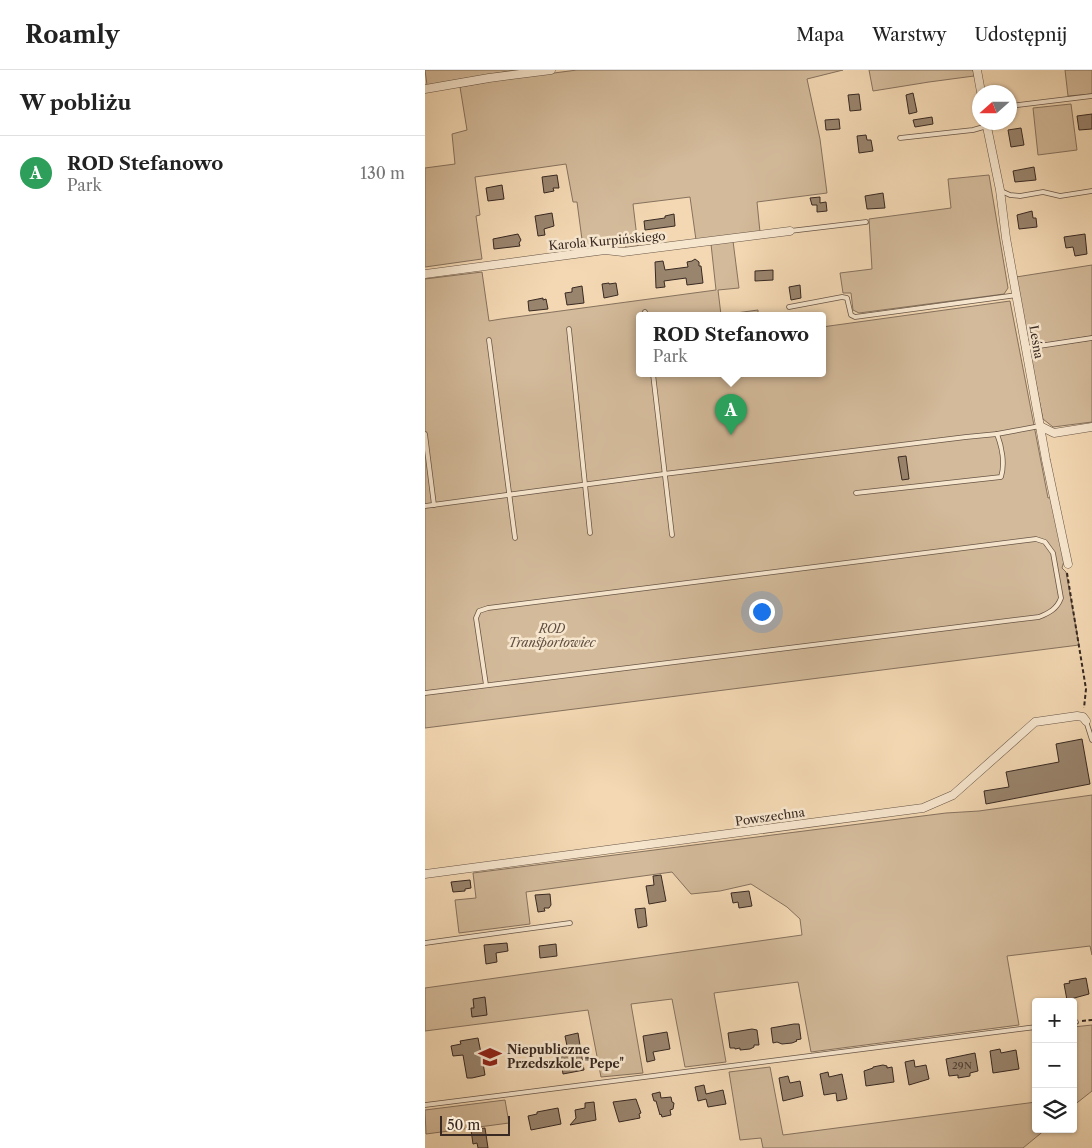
<!DOCTYPE html>
<html lang="pl">
<meta charset="utf-8">
<style>
:root{--surface:#fff;--page:#f2f2f2;--text:#222;--muted:#767676;--line:#e0e0e0;--accent:#b45309}
body{margin:0;font-family:"Libre Caslon Text",serif;background:var(--page);color:var(--text)}
.controls{position:absolute;right:15px;bottom:15px;display:grid;overflow:hidden;border-radius:5px;box-shadow:0 1px 4px #0004}
.controls button{width:45px;height:45px;display:grid;place-items:center;padding:0;border:0;border-bottom:1px solid var(--line);background:var(--surface);color:var(--text);font:25px sans-serif}
.compass{position:absolute;left:547px;top:15px;width:45px;height:45px;border-radius:50%;background:var(--surface);box-shadow:0 1px 4px #0004;rotate:249deg}
.scale{position:absolute;left:15px;bottom:12px;width:70px;box-sizing:border-box;padding-left:5px;border:2px solid #382922;border-top:0;font-size:14px;line-height:18px;white-space:nowrap;color:#382922;-webkit-text-stroke:4px #f7e6ce;paint-order:stroke}
.you{position:absolute;left:336px;top:541px;width:18px;height:18px;margin:-12px;border:4px solid #fff;border-radius:50%;background:#1a73e8;box-shadow:0 0 0 8px #1a73e833}
.badge{display:grid;place-items:center;width:32px;height:32px;border-radius:50%;background:var(--accent);color:#fff;font-size:16px;font-weight:700}
.pin{position:absolute;translate:-50% -41px;filter:drop-shadow(0 1px 2px #0008)}
.pin::after{content:'';position:absolute;top:26px;width:18px;height:15px;background:inherit;clip-path:polygon(0 0,100% 0,50% 100%)}
.popup{position:absolute;left:211px;top:242px;width:190px;height:65px;box-sizing:border-box;display:grid;place-content:center;border-radius:5px;background:var(--surface);filter:drop-shadow(0 1px 4px #0005);font-size:16px;white-space:nowrap;color:var(--muted)}
.popup b{font-size:19px;color:var(--text)}
.popup::after{content:'';position:absolute;left:50%;top:100%;margin-left:-10px;border:10px solid transparent;border-top-color:var(--surface)}
.list{margin:0;padding:0;list-style:none}
h2{display:flex;justify-content:space-between;align-items:center;height:65px;margin:0;padding:0 20px;font-size:21px}
h2 small{font-size:16px;font-weight:400;color:var(--muted)}
.list li{display:grid;grid-template-columns:32px 1fr auto;gap:15px;align-items:center;box-sizing:border-box;height:75px;padding:0 20px;border-top:1px solid var(--line)}
.list b{display:block;font-size:19px;white-space:nowrap}
.list p{margin:0;font-size:16px;white-space:nowrap;color:var(--muted)}
.list em{font-size:16px;font-style:normal;color:var(--muted)}
.icon{flex:none;width:28px;height:28px;fill:none;stroke:currentColor;stroke-width:2;stroke-linecap:round;stroke-linejoin:round}
.map{position:relative;flex:none;width:667px;height:1078px;overflow:hidden}
header{display:flex;align-items:center;gap:30px;box-sizing:border-box;height:70px;padding:0 25px;background:var(--surface);border-bottom:1px solid var(--line)}
header strong{font-size:24px}
nav{display:flex;gap:28px;margin-inline-start:auto;font-size:18px}
main{display:flex}
aside{flex:1;background:var(--surface)}
.map>svg:first-child{display:block}
.green{fill:#d3ba9a;stroke:#86725e}
.building{fill:#99846d;stroke:#382922}
.lines{fill:none;stroke-linecap:round;stroke-linejoin:round}
.lane-casing{stroke:#675546;stroke-width:5.5}
.street-casing{stroke:#675546;stroke-width:9}
.path{stroke:#382922;stroke-width:2;stroke-dasharray:4 2.5;stroke-linecap:butt}
.lane{stroke:#f7e6ce;stroke-width:4}
.street{stroke:#f7e6ce;stroke-width:8}
.labels{text-anchor:middle;stroke-width:5;stroke-linejoin:round;paint-order:stroke}
.number-label{font-size:10px;fill:#504035}
.street-label{font-size:12px;fill:#382922;stroke:#f7e6ce}
.park-label{font-size:12px;font-style:italic;fill:#5f4d40;stroke:#f7e6ce}
.poi-label{font-size:12px;font-weight:bold;fill:#382922;stroke:#f7e6ce;text-anchor:start}
</style>
<header>
<strong>Roamly</strong>
<nav><a>Mapa</a><a>Warstwy</a><a>Udostępnij</a></nav>
</header>
<main>
<aside>
<h2>W pobliżu<small></small></h2>
<ul class="list">
<li><span class="badge" style="background:#2e9e5b">A</span><div><b>ROD Stefanowo</b><p>Park</p></div><em>130 m</em></li>
</ul>
</aside>
<div class="map">
<svg width="667" height="1078" viewBox="0 0 667 1078">
<rect width="100%" height="100%" fill="#f3d8b3"/>
<filter id="stains"><feTurbulence type="fractalNoise" baseFrequency=".004" numOctaves="4"/><feColorMatrix values="0 0 0 0 .2 0 0 0 0 .09 0 0 0 0 .02 0 0 0 .5 -.17"/></filter>
<radialGradient id="worn" r=".72"><stop offset=".6" stop-color="#630" stop-opacity="0"/><stop offset="1" stop-color="#630" stop-opacity=".3"/></radialGradient>
<g class="green">
<path d="M 0,0 L 91,0 L 2,15 Z"/>
<path d="M 152,0 L 418,0 L 382,9 L 395,69 L 402,123 L 332,132 L 335,162 L 271,170 L 265,127 L 208,134 L 213,176 L 201,178 L 200,171 L 158,177 L 152,132 L 148,132 L 141,94 L 50,107 L 55,145 L 51,146 L 57,189 L 0,197 L 0,98 L 30,94 L 27,64 L 42,60 L 35,17 L 68,11 Z"/>
<path d="M 444,0 L 548,0 L 549,6 L 504,12 L 448,21 Z"/>
<path d="M 640,0 L 667,0 L 667,24 L 643,26 Z"/>
<path d="M 646,34 L 652,80 L 613,85 L 608,38 Z"/>
<path d="M 564,105 L 583,218 L 579,224 L 434,243 L 428,240 L 426,223 L 418,223 L 415,203 L 447,199 L 444,149 L 526,138 L 523,109 Z"/>
<path d="M 308,171 L 314,218 L 293,220 L 296,245 L 333,240 L 333,246 L 215,246 L 215,304 L 397,304 L 397,257 L 585,231 L 623,428 L 627,427 L 639,491 L 637,498 L 641,502 L 654,575 L 0,658 L 0,209 L 57,202 L 64,251 L 76,249 L 291,220 L 286,174 Z"/>
<path d="M 667,195 L 667,266 L 603,276 L 591,207 Z"/>
<path d="M 667,270 L 667,352 L 628,357 L 618,349 L 604,279 Z"/>
<path d="M 667,725 L 667,885 L 665,876 L 582,886 L 594,955 L 386,982 L 373,912 L 289,923 L 301,992 L 260,997 L 247,929 L 206,934 L 218,1003 L 176,1007 L 163,940 L 0,961 L 0,918 L 377,865 L 375,849 L 362,837 L 326,814 L 295,821 L 266,824 L 247,802 L 101,822 L 105,854 L 34,863 L 30,830 L 51,828 L 48,803 L 521,743 L 554,741 Z"/>
<path d="M 667,955 L 667,1021 L 648,1036 L 648,1028 L 650,1027 L 648,1017 L 648,957 Z"/>
<path d="M 345,997 L 358,1065 L 611,1032 L 611,1059 L 621,1059 L 598,1078 L 338,1078 L 336,1068 L 315,1070 L 304,1002 Z"/>
<path d="M 80,1030 L 84,1053 L 1,1064 L 0,1040 Z"/>
</g>
<g class="building">
<path d="M 488,23 L 492,42 L 484,44 L 481,25 Z"/>
<path d="M 434,24 L 436,40 L 425,41 L 423,25 Z"/>
<path d="M 667,44 L 667,59 L 654,60 L 652,46 Z"/>
<path d="M 507,47 L 508,54 L 490,57 L 488,50 Z"/>
<path d="M 414,49 L 415,59 L 401,60 L 400,50 Z"/>
<path d="M 596,58 L 599,75 L 586,77 L 583,60 Z"/>
<path d="M 441,65 L 442,70 L 446,70 L 448,81 L 434,83 L 432,66 Z"/>
<path d="M 609,97 L 611,110 L 590,112 L 588,101 Z"/>
<path d="M 132,105 L 134,118 L 128,118 L 129,121 L 119,123 L 117,107 Z"/>
<path d="M 77,115 L 79,129 L 63,131 L 61,118 Z"/>
<path d="M 458,123 L 460,138 L 442,139 L 440,126 Z"/>
<path d="M 395,127 L 395,133 L 401,132 L 402,141 L 392,142 L 392,135 L 387,135 L 385,128 Z"/>
<path d="M 607,141 L 608,148 L 611,148 L 612,157 L 594,159 L 592,145 Z"/>
<path d="M 127,143 L 129,156 L 119,159 L 120,165 L 113,166 L 110,146 Z"/>
<path d="M 249,144 L 250,156 L 220,160 L 219,151 L 240,148 L 240,146 Z"/>
<path d="M 93,164 L 96,170 L 94,173 L 95,176 L 69,179 L 68,169 Z"/>
<path d="M 660,164 L 662,184 L 650,186 L 648,177 L 641,178 L 639,167 Z"/>
<path d="M 270,189 L 274,192 L 274,196 L 276,196 L 278,213 L 262,215 L 261,208 L 239,211 L 240,217 L 231,218 L 230,192 L 238,191 L 240,200 L 263,197 L 262,192 L 267,191 Z"/>
<path d="M 348,200 L 348,210 L 330,211 L 330,201 Z"/>
<path d="M 184,213 L 184,214 L 191,213 L 193,225 L 179,228 L 177,214 Z"/>
<path d="M 375,215 L 376,228 L 366,230 L 364,217 Z"/>
<path d="M 157,216 L 159,233 L 142,235 L 140,223 L 147,222 L 147,218 Z"/>
<path d="M 118,228 L 118,230 L 121,229 L 123,239 L 104,241 L 103,231 Z"/>
<path d="M 481,386 L 484,409 L 477,410 L 473,387 Z"/>
<path d="M 657,669 L 665,714 L 561,734 L 559,721 L 584,717 L 581,702 L 634,692 L 631,674 Z"/>
<path d="M 236,805 L 241,831 L 224,834 L 221,816 L 229,815 L 228,806 Z"/>
<path d="M 45,810 L 46,818 L 40,819 L 40,821 L 28,822 L 26,812 Z"/>
<path d="M 324,821 L 327,836 L 314,838 L 313,832 L 308,833 L 306,823 Z"/>
<path d="M 125,824 L 126,835 L 124,838 L 119,838 L 120,841 L 113,842 L 110,825 Z"/>
<path d="M 220,838 L 222,856 L 213,858 L 210,839 Z"/>
<path d="M 82,873 L 83,881 L 71,883 L 72,892 L 61,894 L 59,875 Z"/>
<path d="M 131,874 L 132,886 L 115,888 L 114,876 Z"/>
<path d="M 661,908 L 664,924 L 642,930 L 639,914 L 645,913 L 644,911 Z"/>
<path d="M 60,927 L 62,945 L 47,947 L 46,938 L 49,938 L 48,929 Z"/>
<path d="M 369,954 L 374,954 L 376,969 L 371,970 L 372,971 L 367,973 L 357,974 L 352,972 L 348,973 L 346,958 Z"/>
<path d="M 327,959 L 332,960 L 334,975 L 329,975 L 329,977 L 325,979 L 315,980 L 315,978 L 310,979 L 310,978 L 305,978 L 303,963 Z"/>
<path d="M 242,962 L 245,979 L 228,982 L 230,990 L 222,992 L 218,966 Z"/>
<path d="M 153,963 L 159,1000 L 138,1004 L 134,977 L 142,976 L 140,966 Z"/>
<path d="M 53,968 L 56,983 L 64,981 L 66,992 L 58,993 L 60,1005 L 47,1008 L 42,1008 L 38,985 L 28,986 L 26,976 L 36,974 L 35,971 Z"/>
<path d="M 575,979 L 576,983 L 591,980 L 594,999 L 568,1003 L 565,981 Z"/>
<path d="M 550,983 L 553,1001 L 545,1003 L 545,1006 L 533,1008 L 533,1005 L 524,1006 L 521,989 Z"/>
<path d="M 489,990 L 490,997 L 501,995 L 504,1009 L 484,1015 L 480,992 Z"/>
<path d="M 458,995 L 462,996 L 462,998 L 467,997 L 469,1012 L 441,1016 L 439,1001 L 448,998 L 448,997 Z"/>
<path d="M 403,1002 L 404,1007 L 417,1004 L 422,1029 L 412,1031 L 411,1023 L 399,1025 L 395,1004 Z"/>
<path d="M 363,1006 L 365,1013 L 375,1011 L 378,1026 L 358,1031 L 354,1008 Z"/>
<path d="M 279,1015 L 281,1024 L 298,1020 L 301,1034 L 283,1037 L 281,1029 L 273,1031 L 270,1017 Z"/>
<path d="M 235,1022 L 236,1028 L 246,1027 L 247,1032 L 249,1033 L 248,1039 L 245,1040 L 246,1045 L 237,1047 L 236,1044 L 235,1045 L 231,1031 L 229,1031 L 227,1024 Z"/>
<path d="M 211,1029 L 216,1043 L 214,1044 L 215,1048 L 194,1052 L 188,1032 Z"/>
<path d="M 169,1032 L 171,1050 L 145,1055 L 151,1048 L 150,1040 L 160,1038 L 160,1033 Z"/>
<path d="M 133,1038 L 136,1054 L 106,1060 L 103,1046 L 112,1044 L 112,1042 Z"/>
<path d="M 60,1058 L 63,1078 L 53,1078 L 52,1073 L 48,1074 L 46,1060 Z"/>
</g>
<g class="lines">
<defs>
<g id="lane">
<path d="M 584,36 L 667,26"/>
<path d="M 475,68 L 548,60 L 562,56"/>
<path d="M 576,121 L 585,125 L 595,126 L 618,122 L 635,126 L 667,121"/>
<path d="M 365,161 L 441,152"/>
<path d="M 364,237 L 417,227 L 422,228 L 426,245 L 430,247 L 592,225"/>
<path d="M 220,242 L 221,246"/>
<path d="M 144,259 L 165,463"/>
<path d="M 64,270 L 90,468"/>
<path d="M 601,278 L 667,268"/>
<path d="M 228,304 L 247,465"/>
<path d="M 0,364 L 9,435"/>
<path d="M 572,364 L 615,356"/>
<path d="M 0,436 L 239,404 L 541,367 L 572,364 C 577,377 580,394 576,407 L 431,423"/>
<path d="M 0,623 L 614,547 C 624,543 632,539 636,528 L 628,483 L 620,472 L 611,469 L 63,538 L 54,541 L 51,548 L 61,615"/>
<path d="M 661,651 L 667,670"/>
<path d="M 0,873 L 145,853"/>
<path d="M 648,953 L 651,952"/>
<path d="M 0,1035 L 611,957"/>
</g>
<g id="street">
<path d="M 552,0 L 556,22"/>
<path d="M 0,19 L 64,8 L 126,0"/>
<path d="M 561,52 L 575,120 L 581,168 L 621,390 L 643,494"/>
<path d="M 0,204 L 180,180 L 198,182 L 365,161"/>
<path d="M 615,356 L 629,363 L 667,357"/>
<path d="M 0,804 L 498,738 L 528,725 L 610,652 L 652,646 L 658,647 L 661,651"/>
</g>
</defs>
<use href="#lane" class="lane-casing"/>
<use href="#street" class="street-casing"/>
<g class="path">
<path d="M 642,503 L 661,619 L 659,638"/>
<path d="M 657,951 L 667,950"/>
</g>
<use href="#lane" class="lane"/>
<use href="#street" class="street"/>
</g>
<defs>
<symbol id="school-bare" viewBox="-9 -9 18 18"><path d="M0-5L7-2L0 1L-7-2ZM-4 1L0 2.5L4 1V4Q0 6-4 4Z" fill="#8f2418" stroke="#f7e6ce" stroke-width="2.5" paint-order="stroke"/></symbol>
</defs>
<g fill-rule="evenodd">
<use href="#school-bare" x="49" y="971" width="32" height="32"/>
</g>
<g class="labels">
<g class="number-label">
<text x="537" y="999">29N</text>
</g>
<g class="street-label">
<text transform="translate(182 171) rotate(-5)" y="4">Karola Kurpińskiego</text>
<text transform="translate(611 272) rotate(80)" y="4">Leśna</text>
<text transform="translate(345 747) rotate(-8)" y="4">Powszechna</text>
</g>
<g class="park-label">
<text x="127" y="563">ROD<tspan x="127" dy="14">Transportowiec</tspan></text>
</g>
<g class="poi-label">
<text x="82" y="984">Niepubliczne<tspan x="82" dy="14">Przedszkole "Pepe"</tspan></text>
</g>
</g>
<rect width="100%" height="100%" filter="url(#stains)"/>
<rect width="100%" height="100%" fill="url(#worn)"/>
</svg>
<div class="controls">
<button>+</button>
<button>−</button>
<button><svg class="icon" aria-label="layers" viewBox="0 0 24 24"><path d="M12 4l9 5-9 5-9-5zM3 14l9 5 9-5"/></svg></button>
</div>
<svg class="compass" viewBox="-18 -18 36 36"><path d="M0-13l5 13h-10z" fill="#e53935"/><path d="M0 13l5-13h-10z" fill="#767676"/></svg>
<div class="scale">50 m</div>
<div class="you"></div>
<div class="pin badge" style="left:306px;top:365px;background:#2e9e5b">A</div>
<div class="popup"><b>ROD Stefanowo</b>Park</div>
</div>
</main>
